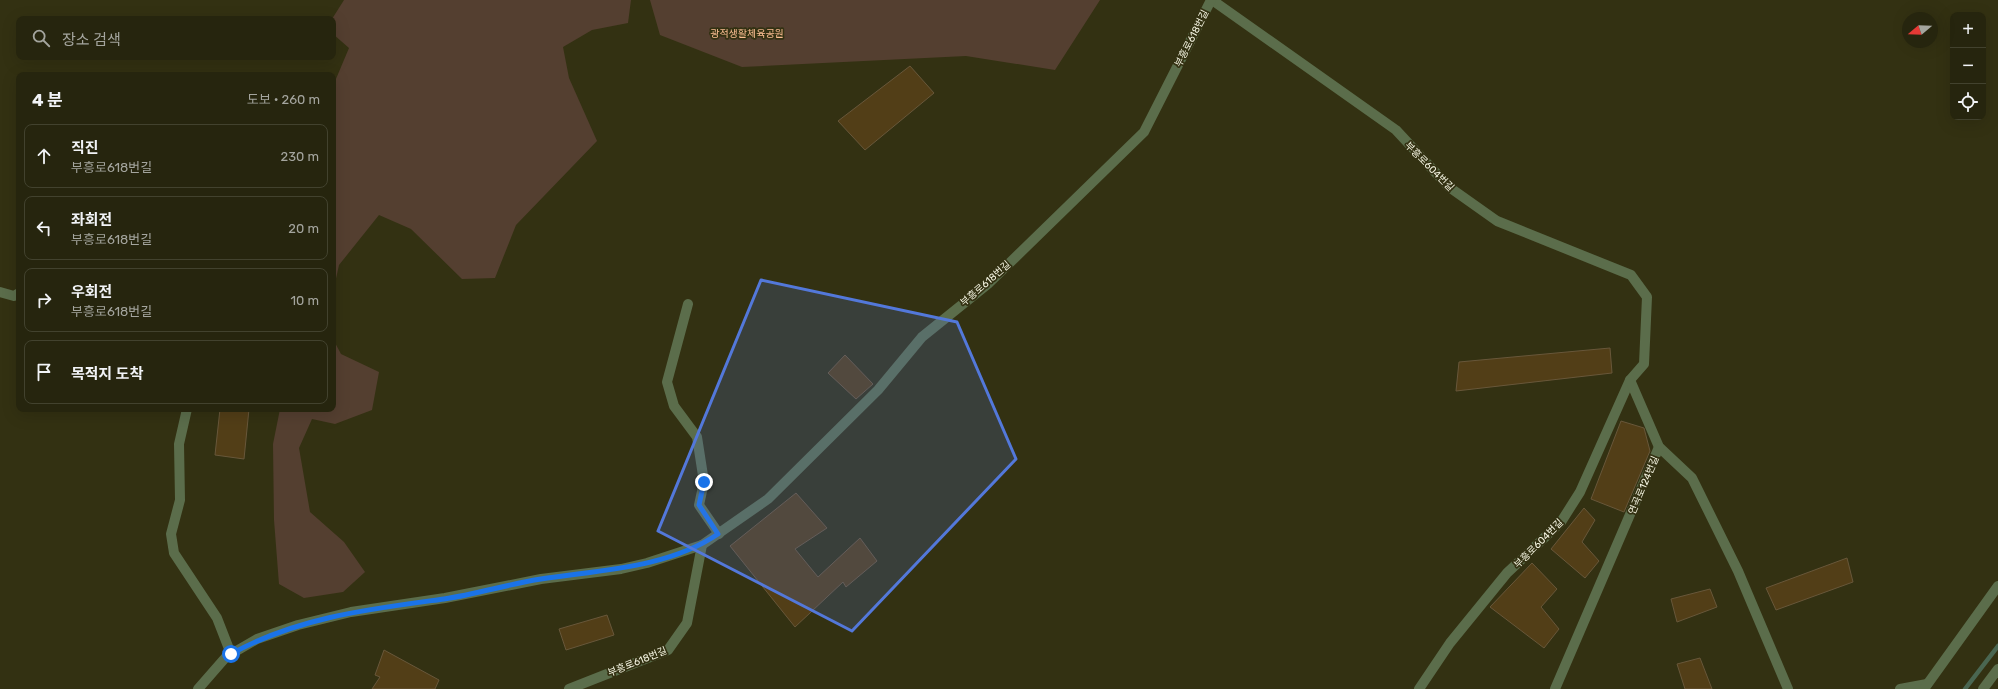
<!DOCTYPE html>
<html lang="ko">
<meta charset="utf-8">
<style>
:root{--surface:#26250e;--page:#32311c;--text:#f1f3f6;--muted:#a4a59e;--line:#42422e}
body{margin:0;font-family:Rubik,"Noto Sans KR",sans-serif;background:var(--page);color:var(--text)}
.controls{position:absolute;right:12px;top:12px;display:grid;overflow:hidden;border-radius:8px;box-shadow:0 4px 16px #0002}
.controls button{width:36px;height:36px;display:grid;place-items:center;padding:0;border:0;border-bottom:1px solid var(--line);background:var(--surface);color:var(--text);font:20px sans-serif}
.compass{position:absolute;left:1902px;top:12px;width:36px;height:36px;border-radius:50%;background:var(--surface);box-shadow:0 4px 16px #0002;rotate:251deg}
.stop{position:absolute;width:12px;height:12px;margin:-9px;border:3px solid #1a73e8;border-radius:50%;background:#fff}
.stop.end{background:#1a73e8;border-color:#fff;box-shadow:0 1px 4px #0008}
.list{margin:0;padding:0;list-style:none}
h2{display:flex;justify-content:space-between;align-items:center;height:52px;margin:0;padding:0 16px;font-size:17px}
h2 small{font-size:13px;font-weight:400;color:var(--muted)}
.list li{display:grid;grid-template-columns:26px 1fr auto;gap:12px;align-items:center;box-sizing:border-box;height:64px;margin:0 8px 8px;padding:0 8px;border:1px solid var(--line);border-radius:8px}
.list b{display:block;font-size:15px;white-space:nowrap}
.list p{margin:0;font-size:13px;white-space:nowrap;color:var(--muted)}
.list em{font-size:13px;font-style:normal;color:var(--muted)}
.icon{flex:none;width:22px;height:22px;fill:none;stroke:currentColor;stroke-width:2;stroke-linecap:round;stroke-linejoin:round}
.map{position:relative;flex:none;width:1998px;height:689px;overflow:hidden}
.search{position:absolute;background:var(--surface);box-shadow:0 4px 16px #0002;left:16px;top:16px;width:320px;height:44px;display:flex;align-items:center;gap:10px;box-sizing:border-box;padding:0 14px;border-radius:8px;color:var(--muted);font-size:15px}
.panel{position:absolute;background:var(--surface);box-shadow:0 4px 16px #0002;left:16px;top:72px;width:320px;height:340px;border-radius:8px}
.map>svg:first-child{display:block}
.green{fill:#543f30}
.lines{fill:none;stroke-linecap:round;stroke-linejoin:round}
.stream{stroke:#4a6651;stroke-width:4.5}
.building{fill:#523e17;stroke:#68573a}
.street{stroke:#5b6d4b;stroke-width:10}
.route{stroke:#1a73e8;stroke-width:5}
.marked{fill:#5378da;fill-opacity:0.2;stroke:#5378da;stroke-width:3;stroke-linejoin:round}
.labels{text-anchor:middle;stroke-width:3.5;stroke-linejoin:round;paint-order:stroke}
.park-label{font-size:10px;fill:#fabd91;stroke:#333112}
.street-label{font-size:10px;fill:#f5f5e2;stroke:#333112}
</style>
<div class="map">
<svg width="1998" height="689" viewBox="0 0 1998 689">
<rect width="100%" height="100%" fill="#333112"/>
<g class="green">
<path d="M 344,0 L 631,0 L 628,23 L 592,30 L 563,47 L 569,78 L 597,141 L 516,225 L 495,278 L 462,279 L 411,229 L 379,215 L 339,265 L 333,292 L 333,86 L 349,48 L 333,34 L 332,19 Z"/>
<path d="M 650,0 L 1100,0 L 1055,70 L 966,56 L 742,67 L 660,35 Z"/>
<path d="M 333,339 L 341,354 L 379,372 L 372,410 L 335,424 L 312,419 L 299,448 L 310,512 L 344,542 L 365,572 L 343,592 L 304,598 L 279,584 L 274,520 L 273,444 L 280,409 L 333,409 Z"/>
</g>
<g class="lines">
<path class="stream" d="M 1965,689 L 1998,646"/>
</g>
<g class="building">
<path d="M 910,66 L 934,93 L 865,150 L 838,121 Z"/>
<path d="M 1610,348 L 1612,373 L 1456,391 L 1459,362 Z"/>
<path d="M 845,355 L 873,384 L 856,399 L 828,373 Z"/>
<path d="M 220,409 L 249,409 L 244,459 L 215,455 Z"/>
<path d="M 1621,421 L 1644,428 L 1650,451 L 1624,512 L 1591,499 Z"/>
<path d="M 796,493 L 827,528 L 795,549 L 818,577 L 860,538 L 877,561 L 846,587 L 843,582 L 795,627 L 730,546 Z"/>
<path d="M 1584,508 L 1595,520 L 1582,542 L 1599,561 L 1585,578 L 1551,549 Z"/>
<path d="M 1847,558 L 1853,582 L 1776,610 L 1766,588 Z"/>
<path d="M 1532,563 L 1557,589 L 1541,607 L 1559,629 L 1544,648 L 1490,607 Z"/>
<path d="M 1710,589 L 1717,607 L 1677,622 L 1671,599 Z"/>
<path d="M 607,615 L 614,635 L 566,650 L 559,629 Z"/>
<path d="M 384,650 L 439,680 L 435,689 L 372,689 L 380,677 L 375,675 Z"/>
<path d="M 1700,658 L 1712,689 L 1685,689 L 1677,664 Z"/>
</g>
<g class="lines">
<g class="street">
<path d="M 1212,0 L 1396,130 L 1449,187 L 1497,221 L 1631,275 L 1647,297 L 1644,364 L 1630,380 L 1580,492 L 1561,522 L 1507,573 L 1450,643 L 1419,689"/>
<path d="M 0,292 L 14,296 L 19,293"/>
<path d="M 688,304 L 667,382 L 674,406 L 697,437 L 704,482 L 699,505 L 719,534"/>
<path d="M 1630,380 L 1659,447 L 1692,478 L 1738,571 L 1788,689"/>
<path d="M 187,409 L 179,444 L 180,500 L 171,534 L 174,553 L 217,618 L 231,654"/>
<path d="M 198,689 L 226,657 L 257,639 L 298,625 L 351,612 L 445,598 L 541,579 L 621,569 L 647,563 L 702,545 L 768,499 L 878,390 L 922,337 L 989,283 L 1144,132 L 1211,0"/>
<path d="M 569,689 L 668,650 L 687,623 L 702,545"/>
<path d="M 1555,689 L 1659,447"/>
<path d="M 1900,689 L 1927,684"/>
<path d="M 1924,689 L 1998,586"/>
<path d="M 1983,689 L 1998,669"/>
</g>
</g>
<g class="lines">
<path class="route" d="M 231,654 C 298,617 370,609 444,599 C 477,594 509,584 541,579 C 600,570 668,568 718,534 L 699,505 L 704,482"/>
</g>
<path class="marked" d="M 761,280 L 957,322 L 1016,459 L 852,631 L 658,531 Z"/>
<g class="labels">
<g class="park-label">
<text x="747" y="37">광적생활체육공원</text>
</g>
<g class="street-label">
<text transform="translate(1191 38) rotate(-63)" y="4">부흥로618번길</text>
<text transform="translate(1430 166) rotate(45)" y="4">부흥로604번길</text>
<text transform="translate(985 283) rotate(-41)" y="4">부흥로618번길</text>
<text transform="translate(1643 485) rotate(-67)" y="4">연곡로124번길</text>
<text transform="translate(1538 543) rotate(-45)" y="4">부흥로604번길</text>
<text transform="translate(637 661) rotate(-22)" y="4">부흥로618번길</text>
</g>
</g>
</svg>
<div class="controls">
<button>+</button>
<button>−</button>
<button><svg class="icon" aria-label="locate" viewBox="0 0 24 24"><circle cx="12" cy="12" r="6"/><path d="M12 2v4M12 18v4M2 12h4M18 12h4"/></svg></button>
</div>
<svg class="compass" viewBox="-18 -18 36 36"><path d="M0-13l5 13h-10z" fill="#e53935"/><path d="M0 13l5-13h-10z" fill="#a4a59e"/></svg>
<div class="stop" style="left:231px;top:654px"></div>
<div class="stop end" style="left:704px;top:482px"></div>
<div class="search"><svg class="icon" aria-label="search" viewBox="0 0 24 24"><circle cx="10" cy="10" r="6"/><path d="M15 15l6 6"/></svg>장소 검색</div>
<section class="panel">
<h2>4 분<small>도보 · 260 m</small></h2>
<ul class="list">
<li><svg class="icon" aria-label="ahead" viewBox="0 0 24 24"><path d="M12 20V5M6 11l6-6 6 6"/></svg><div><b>직진</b><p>부흥로618번길</p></div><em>230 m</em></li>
<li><svg class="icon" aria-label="left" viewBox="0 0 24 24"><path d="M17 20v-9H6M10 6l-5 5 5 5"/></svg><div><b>좌회전</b><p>부흥로618번길</p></div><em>20 m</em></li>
<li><svg class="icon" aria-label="right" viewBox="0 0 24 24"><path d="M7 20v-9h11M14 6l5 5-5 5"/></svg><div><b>우회전</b><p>부흥로618번길</p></div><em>10 m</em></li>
<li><svg class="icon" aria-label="arrive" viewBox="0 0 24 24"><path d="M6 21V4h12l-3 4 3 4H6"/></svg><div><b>목적지 도착</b></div></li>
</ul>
</section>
</div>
